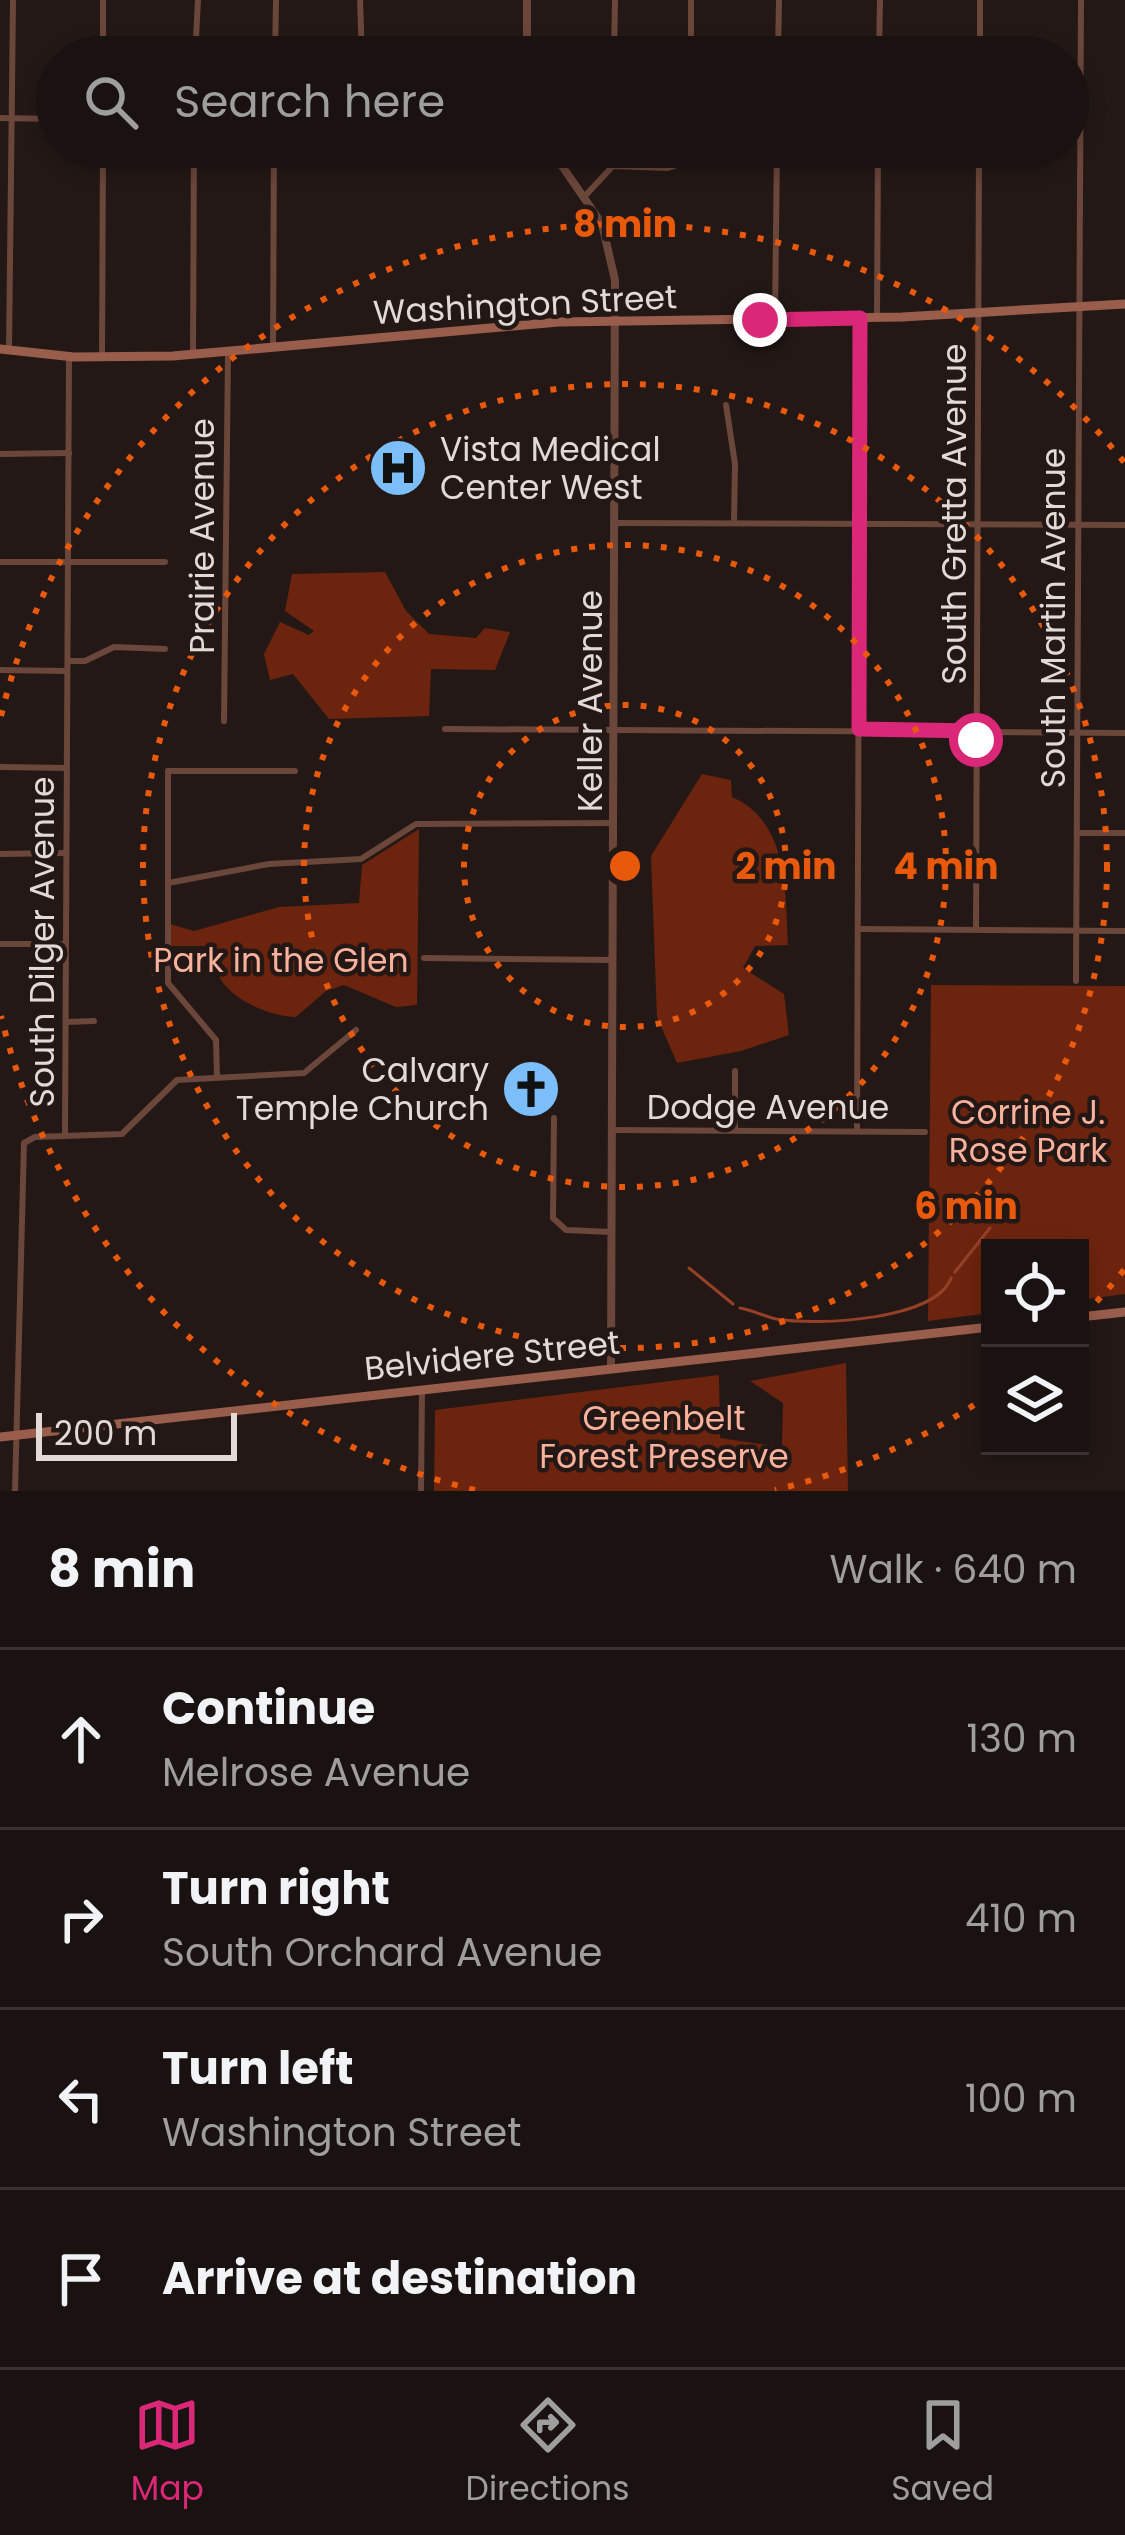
<!DOCTYPE html>
<meta charset="utf-8">
<style>
:root{--surface:#1a1210;--page:#231b19;--text:#f1f3f6;--muted:#9f9e9f;--line:#383230;--accent:#db2777}
body{margin:0;font-family:Poppins,sans-serif;background:var(--page);color:var(--text)}
.controls{position:absolute;right:36px;bottom:36px;display:grid;overflow:hidden;border-radius:0px;box-shadow:0 6px 18px #0003}
.controls button{width:108px;height:108px;display:grid;place-items:center;padding:0;border:0;border-bottom:3px solid var(--line);background:var(--surface);color:var(--text);font:60px sans-serif}
.scale{position:absolute;left:36px;bottom:30px;width:201px;box-sizing:border-box;padding-left:12px;border:6px solid #e1dad7;border-top:0;font-size:33px;line-height:42px;white-space:nowrap;color:#e1dad7;-webkit-text-stroke:9px #231815;paint-order:stroke}
.stop{position:absolute;width:36px;height:36px;margin:-27px;border:9px solid #db2777;border-radius:50%;background:#fff}
.stop.end{background:#db2777;border-color:#fff;box-shadow:0 3px 12px #0008}
.list{margin:0;padding:0;list-style:none}
h2{display:flex;justify-content:space-between;align-items:center;height:156px;margin:0;padding:0 48px;font-size:51px}
h2 small{font-size:39px;font-weight:400;color:var(--muted)}
.list li{display:grid;grid-template-columns:78px 1fr auto;gap:36px;align-items:center;box-sizing:border-box;height:180px;padding:0 48px;border-top:3px solid var(--line)}
.list b{display:block;font-size:45px;white-space:nowrap}
.list p{margin:0;font-size:39px;white-space:nowrap;color:var(--muted)}
.list em{font-size:39px;font-style:normal;color:var(--muted)}
.icon{flex:none;width:66px;height:66px;fill:none;stroke:currentColor;stroke-width:2;stroke-linecap:round;stroke-linejoin:round}
.map{position:relative;flex:none;width:1125px;height:1491px;overflow:hidden}
.search{position:absolute;background:var(--surface);box-shadow:0 6px 18px #0003;left:36px;right:36px;top:36px;height:132px;display:flex;align-items:center;gap:30px;box-sizing:border-box;padding:0 42px;border-radius:66px;color:var(--muted);font-size:45px}
.sheet{height:876px;background:var(--surface)}
nav{display:flex;justify-content:space-around;align-items:center;box-sizing:border-box;height:168px;border-top:3px solid var(--line);background:var(--surface);font-size:33px;color:var(--muted)}
nav a{display:grid;justify-items:center;gap:6px}
nav .on{color:var(--accent)}
.map>svg:first-child{display:block}
.green{fill:#6d240e}
.lines{fill:none;stroke-linecap:round;stroke-linejoin:round}
.stream{stroke:#964027;stroke-width:3}
.minor{stroke:#6b463b;stroke-width:6}
.tertiary{stroke:#6b463b;stroke-width:8}
.secondary{stroke:#995d4c;stroke-width:9}
.route{stroke:#db2777;stroke-width:15}
.ring{fill:none;stroke:#e8590c;stroke-width:6;stroke-dasharray:6 12}
.labels{text-anchor:middle;stroke-width:9;stroke-linejoin:round;paint-order:stroke}
.street-label{font-size:33px;fill:#e1dad7;stroke:#231815}
.poi-label{font-size:33px;fill:#e1dad7;stroke:#231815;text-anchor:start}
.park-label{font-size:33px;fill:#fab19b;stroke:#231815}
.centre{fill:#e8590c;stroke:#231815;stroke-width:6}
.ring-label{font-size:36px;text-anchor:middle;font-weight:bold;fill:#e8590c;stroke:#231815;stroke-width:9;stroke-linejoin:round;paint-order:stroke}
</style>
<div class="map">
<svg width="1125" height="1491" viewBox="0 0 1125 1491">
<rect width="100%" height="100%" fill="#231815"/>
<g class="green">
<path d="M 385,572 L 406,611 L 429,634 L 476,638 L 485,628 L 510,632 L 495,670 L 431,669 L 429,716 L 329,719 L 293,674 L 270,680 L 264,654 L 280,622 L 309,635 L 314,631 L 285,611 L 292,574 Z"/>
<path d="M 702,774 L 731,780 L 732,797 C 789,822 785,891 788,945 L 755,946 L 743,968 L 784,994 L 789,1035 L 741,1051 L 677,1063 L 657,1017 L 651,856 Z"/>
<path d="M 419,829 L 417,1005 L 396,1007 L 344,985 L 326,991 L 296,1017 C 270,1016 229,1000 218,974 C 213,962 217,956 207,946 L 170,946 L 170,924 L 194,931 L 279,907 L 359,903 L 362,865 Z"/>
<path d="M 931,985 L 1125,986 L 1125,1294 L 1080,1300 L 1080,1248 L 990,1248 L 990,1313 L 928,1321 Z"/>
<path d="M 846,1363 L 848,1491 L 434,1491 L 435,1410 L 719,1375 L 720,1438 L 782,1447 L 783,1403 L 750,1381 Z"/>
</g>
<g class="lines">
<g class="stream">
<path d="M 689,1268 L 733,1304"/>
<path d="M 955,1272 L 990,1228"/>
<path d="M 740,1308 C 752,1310 763,1316 776,1319 C 819,1326 936,1320 951,1278"/>
</g>
<g class="minor">
<path d="M 360,0 L 362,57"/>
<path d="M 103,57 L 103,0"/>
<path d="M 195,57 L 198,0"/>
<path d="M 275,57 L 276,0"/>
<path d="M 614,57 L 615,0"/>
<path d="M 691,57 L 691,0"/>
<path d="M 778,57 L 779,0"/>
<path d="M 879,57 L 880,0"/>
<path d="M 980,57 L 980,0"/>
<path d="M 0,118 L 57,119"/>
<path d="M 1068,122 L 1080,123"/>
<path d="M 613,147 L 611,166 L 668,168 L 687,162 L 690,147"/>
<path d="M 585,196 L 611,168"/>
<path d="M 775,317 L 777,147"/>
<path d="M 877,318 L 878,147"/>
<path d="M 273,348 L 274,147"/>
<path d="M 9,350 L 13,0"/>
<path d="M 193,355 L 194,147"/>
<path d="M 102,356 L 103,147"/>
<path d="M 726,405 L 735,464 L 734,523"/>
<path d="M 0,454 L 69,453"/>
<path d="M 614,523 L 1125,525"/>
<path d="M 0,562 L 165,562"/>
<path d="M 68,661 L 85,661 L 114,647 L 165,649"/>
<path d="M 0,670 L 67,671"/>
<path d="M 224,721 L 228,352"/>
<path d="M 445,729 L 1125,733"/>
<path d="M 0,767 L 67,768"/>
<path d="M 168,771 L 168,983 L 216,1040 L 217,1077"/>
<path d="M 168,771 L 295,771"/>
<path d="M 1077,833 L 1125,833"/>
<path d="M 0,854 L 66,853"/>
<path d="M 168,883 L 269,864 L 361,859 L 416,824 L 613,823"/>
<path d="M 859,929 L 1125,931"/>
<path d="M 976,930 L 979,147"/>
<path d="M 0,944 L 66,944"/>
<path d="M 424,958 L 612,960"/>
<path d="M 1076,981 L 1081,0"/>
<path d="M 66,1022 L 94,1021"/>
<path d="M 735,1071 L 735,1129"/>
<path d="M 554,1118 L 553,1218 L 566,1230 L 611,1232"/>
<path d="M 611,1130 L 925,1132"/>
<path d="M 857,1131 L 860,318"/>
<path d="M 65,1136 L 69,356"/>
<path d="M 15,1491 L 24,1143 L 35,1137 L 122,1134 L 177,1080 L 304,1073 L 356,1030"/>
<path d="M 421,1491 L 422,1390"/>
</g>
<g class="tertiary">
<path d="M 527,57 L 527,0"/>
<path d="M 549,147 L 602,224 L 615,280 L 611,1368"/>
</g>
<g class="secondary">
<path d="M 0,349 L 74,357 L 173,356 L 559,322 L 902,317 L 1125,304"/>
<path d="M 1080,1317 L 1125,1312"/>
<path d="M 0,1437 L 990,1327"/>
</g>
</g>
<g class="lines">
<path class="route" d="M 760,320 L 860,318 L 859,729 L 976,731 L 976,740"/>
</g>
<g class="ring">
<circle cx="625" cy="866" r="161"/>
<circle cx="625" cy="866" r="321"/>
<circle cx="625" cy="866" r="482"/>
<path d="M1124 1270A642 642 0 0 1 1083 1316M989 1395A642 642 0 0 1 775 1490M475 1490A642 642 0 0 1 1 1016M1 716A642 642 0 0 1 1124 462"/>
</g>
<defs>
<symbol id="hospital-disc" viewBox="-11 -11 22 22"><circle r="9.5" fill="#7cbef9" stroke="#231815"/><path d="M-5-5h3v3.5h4V-5h3V5h-3V1.5h-4V5h-3Z" fill="#111"/></symbol>
<symbol id="church-disc" viewBox="-11 -11 22 22"><circle r="9.5" fill="#7cbef9" stroke="#231815"/><path d="M-1.2-6h2.4v3.5h3.3v2.4h-3.3V6h-2.4V-.1h-3.3v-2.4h3.3Z" fill="#111"/></symbol>
</defs>
<g fill-rule="evenodd">
<use href="#hospital-disc" x="365" y="435" width="66" height="66"/>
<use href="#church-disc" x="498" y="1056" width="66" height="66"/>
</g>
<g class="labels">
<g class="street-label">
<text transform="translate(525 304) rotate(-3)" y="12">Washington Street</text>
<text transform="translate(954 514) rotate(-90)" y="12">South Gretta Avenue</text>
<text transform="translate(202 536) rotate(-90)" y="12">Prairie Avenue</text>
<text transform="translate(1053 618) rotate(-90)" y="12">South Martin Avenue</text>
<text transform="translate(590 701) rotate(-90)" y="12">Keller Avenue</text>
<text transform="translate(42 942) rotate(-90)" y="12">South Dilger Avenue</text>
<text x="768" y="1119">Dodge Avenue</text>
<text transform="translate(492 1355) rotate(-6)" y="12">Belvidere Street</text>
</g>
<g class="poi-label">
<text x="440" y="461">Vista Medical<tspan x="440" dy="38">Center West</tspan></text>
<text x="489" y="1082" text-anchor="end">Calvary<tspan x="489" dy="38">Temple Church</tspan></text>
</g>
<g class="park-label">
<text x="281" y="972">Park in the Glen</text>
<text x="1028" y="1124">Corrine J.<tspan x="1028" dy="38">Rose Park</tspan></text>
<text x="664" y="1430">Greenbelt<tspan x="664" dy="38">Forest Preserve</tspan></text>
</g>
</g>
<circle cx="625" cy="866" r="18" class="centre"/>
<g class="ring-label">
<text x="625" y="237">8 min</text>
<text x="786" y="879">2 min</text>
<text x="946" y="879">4 min</text>
<text x="966" y="1219">6 min</text>
</g>
</svg>
<div class="controls">
<button><svg class="icon" aria-label="locate" viewBox="0 0 24 24"><circle cx="12" cy="12" r="6"/><path d="M12 2v4M12 18v4M2 12h4M18 12h4"/></svg></button>
<button><svg class="icon" aria-label="layers" viewBox="0 0 24 24"><path d="M12 4l9 5-9 5-9-5zM3 14l9 5 9-5"/></svg></button>
</div>
<div class="scale">200 m</div>
<div class="stop" style="left:976px;top:740px"></div>
<div class="stop end" style="left:760px;top:320px"></div>
<div class="search"><svg class="icon" aria-label="search" viewBox="0 0 24 24"><circle cx="10" cy="10" r="6"/><path d="M15 15l6 6"/></svg>Search here</div>
</div>
<section class="sheet">
<h2>8 min<small>Walk · 640 m</small></h2>
<ul class="list">
<li><svg class="icon" aria-label="ahead" viewBox="0 0 24 24"><path d="M12 20V5M6 11l6-6 6 6"/></svg><div><b>Continue</b><p>Melrose Avenue</p></div><em>130 m</em></li>
<li><svg class="icon" aria-label="right" viewBox="0 0 24 24"><path d="M7 20v-9h11M14 6l5 5-5 5"/></svg><div><b>Turn right</b><p>South Orchard Avenue</p></div><em>410 m</em></li>
<li><svg class="icon" aria-label="left" viewBox="0 0 24 24"><path d="M17 20v-9H6M10 6l-5 5 5 5"/></svg><div><b>Turn left</b><p>Washington Street</p></div><em>100 m</em></li>
<li><svg class="icon" aria-label="arrive" viewBox="0 0 24 24"><path d="M6 21V4h12l-3 4 3 4H6"/></svg><div><b>Arrive at destination</b></div></li>
</ul>
</section>
<nav>
<a class="on"><svg class="icon" aria-label="map" viewBox="0 0 24 24"><path d="M3 6l6-2 6 2 6-2v14l-6 2-6-2-6 2zM9 4v14M15 6v14"/></svg>Map</a>
<a><svg class="icon" aria-label="directions" viewBox="0 0 24 24"><path d="M12 3l9 9-9 9-9-9zM9 14v-3h6M13 9l2 2-2 2"/></svg>Directions</a>
<a><svg class="icon" aria-label="saved" viewBox="0 0 24 24"><path d="M7 4h10v16l-5-4-5 4z"/></svg>Saved</a>
</nav>
